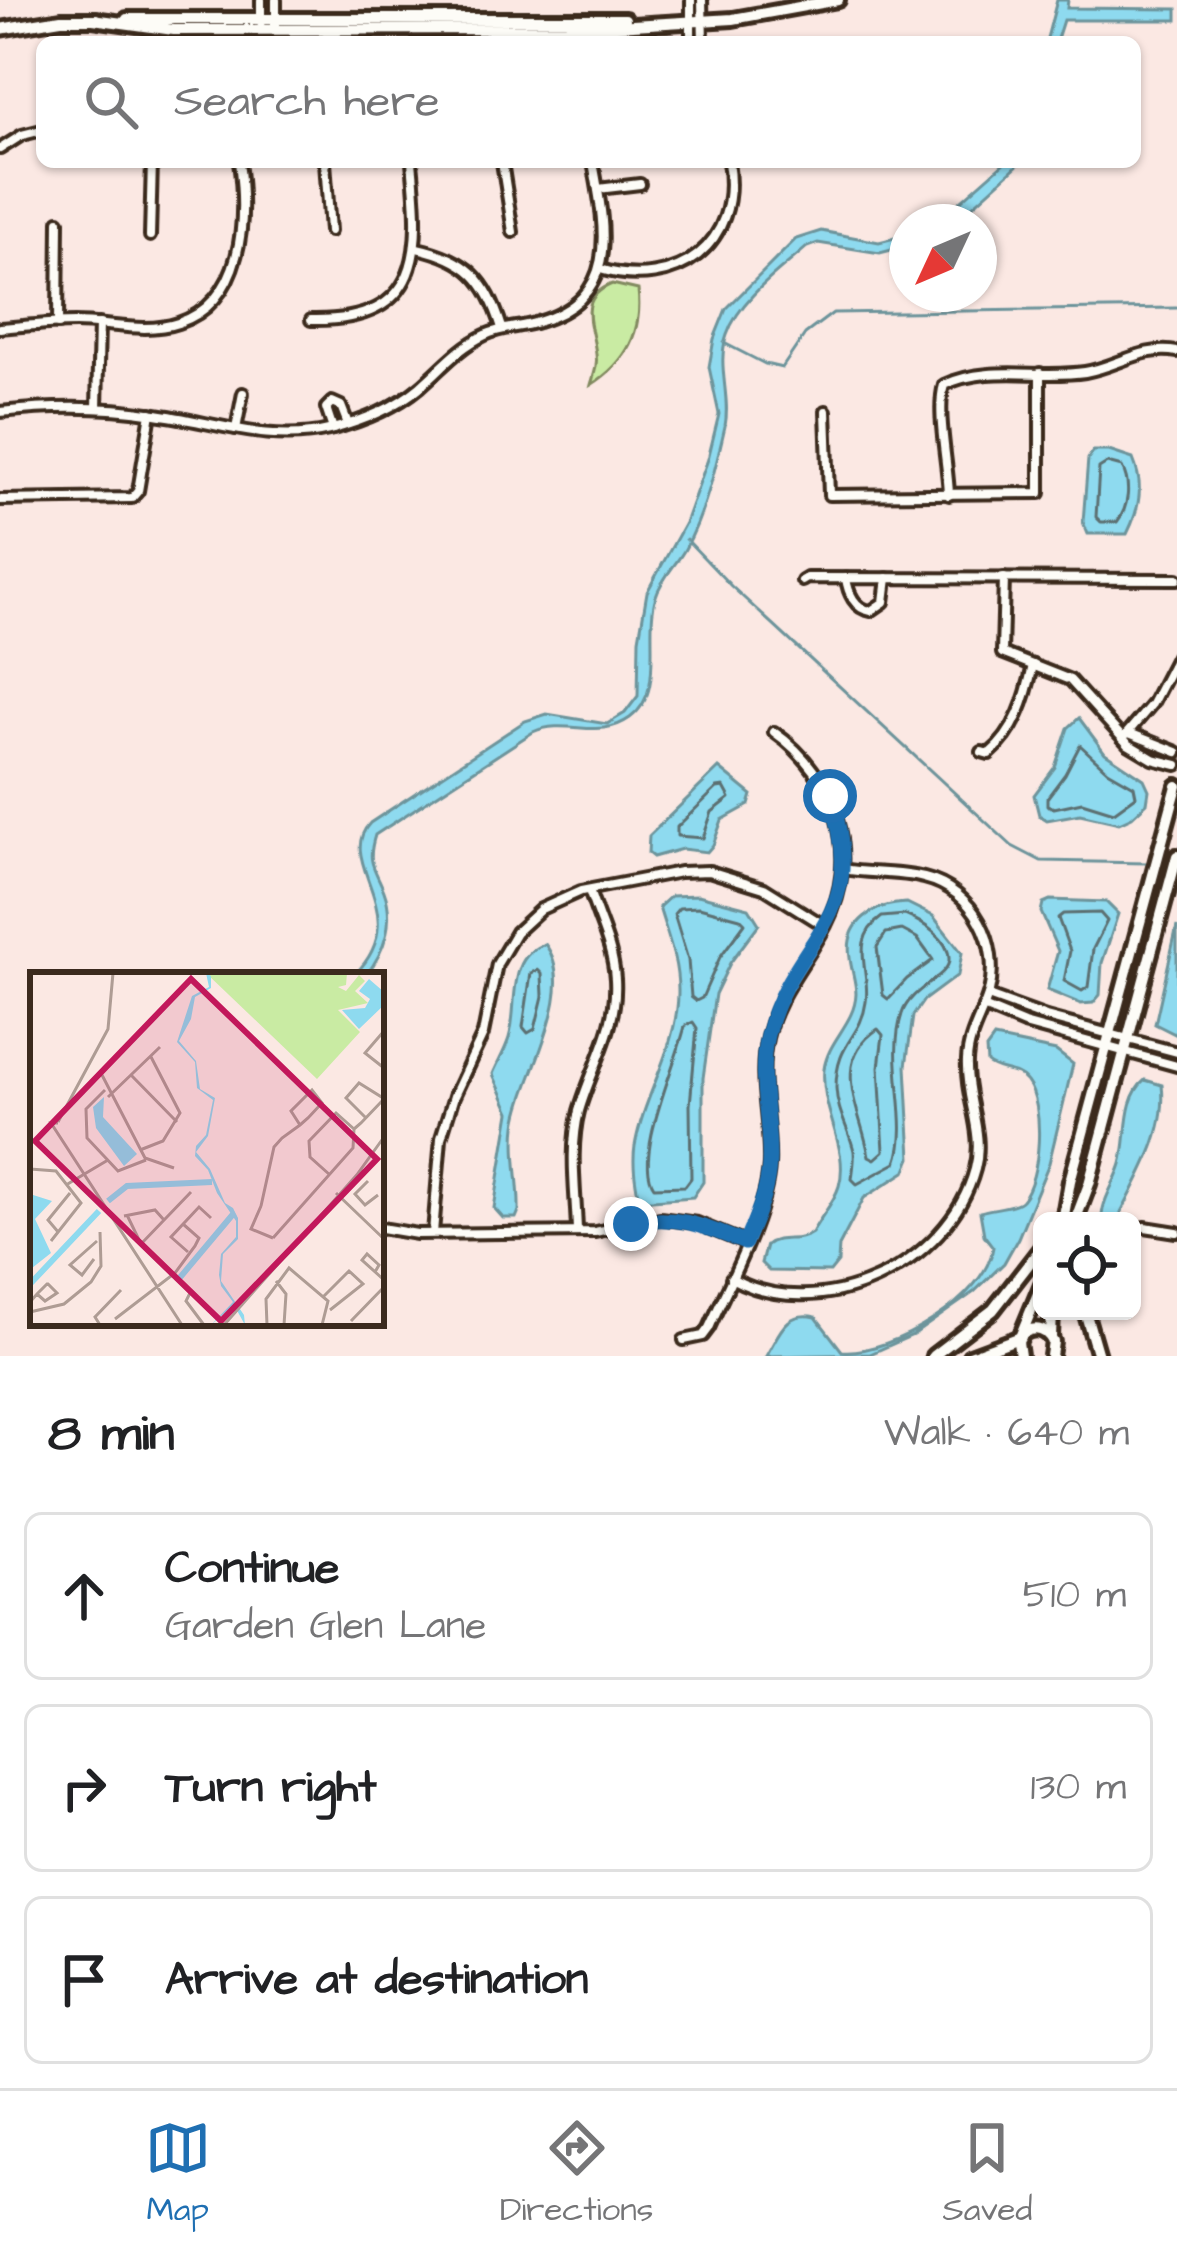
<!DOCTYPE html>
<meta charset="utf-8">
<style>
:root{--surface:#fff;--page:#f2f2f2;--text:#202124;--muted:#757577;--line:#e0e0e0;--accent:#1f6fb2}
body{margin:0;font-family:"Architects Daughter",sans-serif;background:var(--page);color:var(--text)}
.controls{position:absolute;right:36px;bottom:36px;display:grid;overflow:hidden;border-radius:18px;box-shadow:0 3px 9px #0004}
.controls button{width:108px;height:108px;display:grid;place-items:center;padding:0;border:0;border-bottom:3px solid var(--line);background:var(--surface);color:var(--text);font:60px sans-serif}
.compass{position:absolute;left:889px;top:204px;width:108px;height:108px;border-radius:50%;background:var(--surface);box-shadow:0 3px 9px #0004;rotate:226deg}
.stop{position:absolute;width:36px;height:36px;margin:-27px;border:9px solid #1f6fb2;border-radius:50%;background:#fff}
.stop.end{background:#1f6fb2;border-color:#fff;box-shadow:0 3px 12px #0008}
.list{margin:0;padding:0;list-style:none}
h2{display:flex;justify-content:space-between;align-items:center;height:156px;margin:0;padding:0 48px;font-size:51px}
h2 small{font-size:39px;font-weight:400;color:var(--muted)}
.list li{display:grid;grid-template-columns:78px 1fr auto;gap:36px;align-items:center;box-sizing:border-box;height:168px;margin:0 24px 24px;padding:0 24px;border:3px solid var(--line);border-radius:18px}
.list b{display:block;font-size:45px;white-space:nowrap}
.list p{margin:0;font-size:39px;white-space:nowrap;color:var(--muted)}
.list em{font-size:39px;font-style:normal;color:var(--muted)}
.icon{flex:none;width:66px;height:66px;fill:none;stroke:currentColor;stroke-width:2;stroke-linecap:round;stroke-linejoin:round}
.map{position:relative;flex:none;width:1177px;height:1356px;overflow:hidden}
.search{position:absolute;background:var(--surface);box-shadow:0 3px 9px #0004;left:36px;right:36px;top:36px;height:132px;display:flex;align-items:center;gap:30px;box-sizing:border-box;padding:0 42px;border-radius:18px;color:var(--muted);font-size:45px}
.sheet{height:732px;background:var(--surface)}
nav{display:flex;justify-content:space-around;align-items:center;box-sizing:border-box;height:168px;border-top:3px solid var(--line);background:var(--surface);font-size:33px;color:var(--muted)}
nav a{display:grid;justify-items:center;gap:6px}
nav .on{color:var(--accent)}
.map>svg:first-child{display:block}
.green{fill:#c9eba3;stroke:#828a60;stroke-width:3}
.water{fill:#8edaef;stroke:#6d949b;stroke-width:3}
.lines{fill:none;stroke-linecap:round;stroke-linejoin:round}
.shore{stroke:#5c7072;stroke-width:3}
.stream{stroke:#6d949b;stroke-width:3}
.minor-casing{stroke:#3b2a1e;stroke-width:16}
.secondary-casing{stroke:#3b2a1e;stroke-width:20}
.minor{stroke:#fdfcf7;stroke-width:8}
.secondary{stroke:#fdfcf7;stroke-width:10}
.route{stroke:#1f6fb2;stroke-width:15}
.inset-river{fill:none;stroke:#8edaef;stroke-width:6}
.inset-road{fill:none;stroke:#ae9c94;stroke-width:3}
.view{fill:#c2185b;fill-opacity:0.15;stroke:#c2185b;stroke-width:6}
.inset-edge{fill:none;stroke:#3b2a1e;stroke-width:6}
</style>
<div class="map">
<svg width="1177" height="1356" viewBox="0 0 1177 1356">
<rect width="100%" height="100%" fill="#fbe8e3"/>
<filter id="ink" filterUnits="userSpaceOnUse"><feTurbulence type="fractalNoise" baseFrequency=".00833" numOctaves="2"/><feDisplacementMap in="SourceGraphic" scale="24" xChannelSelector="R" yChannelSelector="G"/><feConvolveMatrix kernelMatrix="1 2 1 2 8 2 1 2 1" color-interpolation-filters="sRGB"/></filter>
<g filter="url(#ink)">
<path class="green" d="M 612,284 L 638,290 C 643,331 626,363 591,385 C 594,374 598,365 596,354 C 593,326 575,299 612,284 Z"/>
<g class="water">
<path d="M 1057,0 L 1068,0 L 1067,8 L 1177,9 L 1177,20 L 1063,20 L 1056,42 L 1046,42 Z"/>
<path d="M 1005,162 L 1021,162 L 957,220 L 937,222 Z"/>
<path d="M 821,231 L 879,242 L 907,235 L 907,246 L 880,253 L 818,243 L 807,247 C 779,272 740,298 727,335 C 716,365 731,396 725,426 C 716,466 705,514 685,549 C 676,565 661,579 656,596 C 644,634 666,692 630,718 C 598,741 567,717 533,732 L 375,835 C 366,864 375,867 384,891 C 395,921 385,951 366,975 L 354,975 C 417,913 333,862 370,823 L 525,721 L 547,714 L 607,724 L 625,713 L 638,696 L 639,639 L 647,592 L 685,523 L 708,459 L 719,414 L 709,367 L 714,339 L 726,309 L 796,239 Z"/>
<path d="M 1093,451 L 1109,451 L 1133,459 C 1144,485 1140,508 1127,534 L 1088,534 L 1083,522 L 1088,459 Z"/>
<path d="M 1079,718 L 1105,753 L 1144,779 L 1149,790 L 1147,803 L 1132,817 L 1119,823 L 1080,814 L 1047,820 L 1039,815 L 1034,795 L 1055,767 L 1068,728 Z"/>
<path d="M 719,768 L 752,795 L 749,805 L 722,820 L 713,845 L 707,852 L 682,849 L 653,857 L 648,853 L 649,836 Z"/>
<path d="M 698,895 L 749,908 L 759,924 L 730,963 L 715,994 L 703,1078 L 703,1182 L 693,1197 L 639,1201 C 636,1184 632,1165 635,1146 C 644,1093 679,1045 678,990 C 678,960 667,935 659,907 L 671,896 Z"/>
<path d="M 1050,900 L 1106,902 L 1118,914 L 1102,963 L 1100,995 L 1093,1003 L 1081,1004 L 1047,990 L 1058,951 L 1041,912 L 1043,903 Z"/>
<path d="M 907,903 L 933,916 L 962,953 L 958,975 L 924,1000 L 913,1016 L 906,1066 L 911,1158 L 905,1172 L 864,1198 L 839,1246 L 838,1262 L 830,1272 L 769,1271 L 761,1263 L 766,1245 C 780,1234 797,1244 812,1233 C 820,1217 834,1203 839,1186 C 850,1148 820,1110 824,1069 C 828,1040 855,1023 856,994 C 856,982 851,969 850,958 C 844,921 875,904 907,903 Z"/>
<path d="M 1177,926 L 1177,1035 L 1155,1024 Z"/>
<path d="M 545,944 C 581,990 522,1077 516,1126 C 512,1154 520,1182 519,1211 L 516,1218 L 503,1218 L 494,1208 L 510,1112 L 493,1074 C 498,1062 505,1051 509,1038 C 519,1006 505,957 545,944 Z"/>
<path d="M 994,1038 L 1056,1051 L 1073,1064 L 1049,1163 L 1018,1238 L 1004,1263 L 974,1292 L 913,1335 L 870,1354 L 766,1356 C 780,1333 785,1310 816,1317 L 842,1351 C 891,1355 987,1297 993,1247 L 984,1235 L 980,1212 C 991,1208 1017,1207 1022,1200 C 1041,1178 1045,1105 1027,1082 C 1017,1068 998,1073 987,1063 L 986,1049 Z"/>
<path d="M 1145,1080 L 1162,1085 C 1168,1134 1137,1180 1117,1221 L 1102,1221 C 1101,1200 1115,1184 1121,1164 C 1129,1137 1122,1099 1145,1080 Z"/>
</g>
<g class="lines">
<g class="shore">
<path d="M 1107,463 L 1122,467 C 1131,484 1129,507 1117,522 L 1101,522 L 1096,517 L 1099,468 Z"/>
<path d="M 1080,745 L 1108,771 L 1134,786 L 1136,796 L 1114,812 L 1082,802 L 1054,808 L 1047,805 L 1047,798 L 1065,774 Z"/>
<path d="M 724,787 L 730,798 L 712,812 L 703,838 L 677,836 L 677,827 L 717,788 Z"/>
<path d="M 699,907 L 740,918 L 745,923 L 720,957 L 702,998 L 696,1001 L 691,997 L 688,960 L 674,914 L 679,908 Z"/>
<path d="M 1100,913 L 1107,921 L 1093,949 L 1088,987 L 1082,991 L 1064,981 L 1070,951 L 1058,918 L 1063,914 Z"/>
<path d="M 905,915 C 922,922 950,939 949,960 C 949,977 910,988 902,1014 C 886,1063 912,1120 896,1163 L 857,1184 L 852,1179 C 853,1170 855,1160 854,1151 C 849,1129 837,1112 836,1088 C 836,1041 861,1039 866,1002 C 871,970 848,941 882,917 Z"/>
<path d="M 902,930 L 917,938 L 933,960 L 907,979 L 888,999 L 883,995 L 877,947 L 886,933 Z"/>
<path d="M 538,970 L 542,974 L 543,996 L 535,1029 L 528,1033 L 523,1027 L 531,973 Z"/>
<path d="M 693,1022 L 697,1028 L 690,1105 L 691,1178 L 685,1186 L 654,1187 C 633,1157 676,1065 685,1026 Z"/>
<path d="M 878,1029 L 883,1035 L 879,1067 L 884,1151 L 875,1159 L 869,1156 C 862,1112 828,1062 878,1029 Z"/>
</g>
<g class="stream">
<path d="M 724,343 L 765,364 L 782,368 L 805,334 L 833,313 L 1177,308"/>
<path d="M 686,539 L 731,586 L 1012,846 L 1041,861 L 1147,863"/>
</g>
<defs>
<g id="minor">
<path d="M 276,0 L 276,22"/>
<path d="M 702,0 L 703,42"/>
<path d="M 261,22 L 261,0"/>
<path d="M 691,42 L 691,0"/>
<path d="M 0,149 L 22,135 L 42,130"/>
<path d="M 325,162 L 330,231"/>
<path d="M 502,162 L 513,232"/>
<path d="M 598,189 L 640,184"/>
<path d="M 150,236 L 152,162"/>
<path d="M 417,248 C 467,259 487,279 502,328"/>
<path d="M 600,269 C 676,292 742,244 728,162"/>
<path d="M 311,320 C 425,322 421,249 412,162"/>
<path d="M 58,324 L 59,221"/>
<path d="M 0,328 C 25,326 50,323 75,323 C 108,323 146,334 178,323 C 244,301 247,220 239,162"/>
<path d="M 97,408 L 99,324"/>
<path d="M 826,411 L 829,495 L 1040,493 L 1040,373"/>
<path d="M 0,412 C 52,406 105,406 156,414 C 214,422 270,444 329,430 C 360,422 395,408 420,387 C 441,369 459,347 485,335 C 502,327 520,328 538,322 C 621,298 605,228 593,162"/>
<path d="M 236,429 L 243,393"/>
<path d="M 333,429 L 326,408 L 332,402 L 341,406 L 348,424"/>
<path d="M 949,495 C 948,464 936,411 944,385 C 989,364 1038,379 1085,372 C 1117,367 1144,345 1177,352"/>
<path d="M 0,500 L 132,498 L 138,491 L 151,413"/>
<path d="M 846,578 C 848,593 855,609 871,611 L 884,602 L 887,578"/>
<path d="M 1004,578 L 1002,653 L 1070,680 L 1128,744 L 1153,759 L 1177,765"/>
<path d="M 802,581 L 807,578 L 1177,579"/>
<path d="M 1129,733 L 1177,752"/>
<path d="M 1123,738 L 1152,704 L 1177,656"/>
<path d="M 982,752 L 989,754 C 1016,732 1026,698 1033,665"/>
<path d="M 988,996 L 1046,1017 L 1177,1052"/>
<path d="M 983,1007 L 1024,1024 L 1177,1066"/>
<path d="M 1145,1227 L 1177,1232"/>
<path d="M 381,1228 L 417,1234 L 595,1232 L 660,1218 L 697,1223 L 745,1243"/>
<path d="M 577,1231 C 576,1192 569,1150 579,1111 C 592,1065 618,1029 615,979 C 613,946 598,920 589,890"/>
<path d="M 433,1233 L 441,1138 L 454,1096 L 483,1034 L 497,964 L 516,932 L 541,909 L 581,891 L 680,872 L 709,871 L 764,888 L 825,926"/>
<path d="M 731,1278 C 820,1327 949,1266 975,1169 C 985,1132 965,1099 967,1061 C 968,1035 982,1016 989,992 C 1001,944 974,890 924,878 C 897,871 870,874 843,869"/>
<path d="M 684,1340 L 703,1336 L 709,1328 C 730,1281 766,1216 769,1165 C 771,1122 757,1081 767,1038 C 777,993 806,964 826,925 C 862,856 836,775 774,732"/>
</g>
<g id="secondary">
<path d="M 93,19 L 174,30 L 566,29 L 733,19 L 838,0"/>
<path d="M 127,19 L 625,19"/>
<path d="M 0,29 L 61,19 L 97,19"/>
<path d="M 1063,1221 L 1070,1181 L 1177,786"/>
<path d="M 1075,1221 L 1089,1184 L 1177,856"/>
<path d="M 1085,1311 L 1098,1356"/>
<path d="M 1025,1332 C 1037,1326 1047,1330 1053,1342 L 1051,1356"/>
<path d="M 1051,1337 L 1052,1311"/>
<path d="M 933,1356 L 993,1310 L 1042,1247"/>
<path d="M 970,1356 L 1021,1337"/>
<path d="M 1020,1356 L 1018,1342 L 1042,1284"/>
</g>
</defs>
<use href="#minor" class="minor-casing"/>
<use href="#secondary" class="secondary-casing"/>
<use href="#minor" class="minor"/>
<use href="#secondary" class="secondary"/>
</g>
</g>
<g class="lines" filter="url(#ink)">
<path class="route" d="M 631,1224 C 673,1212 706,1227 745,1243 C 756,1217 768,1192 769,1163 C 771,1120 757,1079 767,1035 C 792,934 873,922 830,796"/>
</g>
<g transform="translate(30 972)">
<rect width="354" height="354" fill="#fbe8e3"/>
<path d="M 176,1 L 317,1 L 316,13 L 308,15 L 316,19 L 329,3 L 335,9 L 325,19 L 338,31 L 308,38 L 330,60 L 287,107 Z" fill="#c9eba3"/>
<path d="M 176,1 L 181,4 L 181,16 L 165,25 L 161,47 L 149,69 L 166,89 L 170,117 L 185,126 L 178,164 L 166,180 L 180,197 L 195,231 L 203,236 L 208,246 L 208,267 L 193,282 L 191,309 L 214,343 L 215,353 L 204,333 L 181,353 L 203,330 L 191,314 L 189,303 L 191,282 L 206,265 L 206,249 L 187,221 L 178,198 L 165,184 L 166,174 L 176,163 L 183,128 L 167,116 L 165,90 L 147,70 L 162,24 L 179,15 ZM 339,7 L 354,20 L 354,33 L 329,57 L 312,38 L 335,36 L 340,27 L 329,19 ZM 74,125 L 73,145 L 107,182 L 94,194 L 66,156 L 63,135 ZM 0,222 L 22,229 L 5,247 L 21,281 L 2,296 Z" fill="#8edaef"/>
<path class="inset-river" d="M 78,229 L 97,214 L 182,210M 147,309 L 204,241M 0,312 L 69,239"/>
<path class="inset-road" d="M 354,59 L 335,81 L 354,96M 72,103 L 115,186 L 144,196M 101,103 L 147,150M 75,118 L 56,137 L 57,166 L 88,199 L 116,188M 78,125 L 130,75M 28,150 L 78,57 L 83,1M 28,151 L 21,151 L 152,353M 324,157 L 331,151 L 352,129 L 353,126 L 329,111 L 316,126 L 336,146M 110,178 L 133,169 L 150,141 L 120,83M 0,197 L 26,199 L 51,231 L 21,269M 300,203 L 280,185 L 279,169 L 306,141 L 324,157M 326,204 L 354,165M 338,209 L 325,222 L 335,233 L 348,223M 36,213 L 78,188M 306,221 L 354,267M 231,234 L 244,175 L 252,166 L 270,153 L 278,146 L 292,131 L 282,118 L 261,139 L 270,153M 231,234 L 221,257 L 243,266M 97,243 L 111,272 L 161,220M 94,244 L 125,238 L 134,248M 29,261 L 18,248 L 40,221M 243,266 L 323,176 L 324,157M 158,280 L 141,265 L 169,235 L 181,246M 64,287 L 52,303 L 40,293 L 67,269M 345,300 L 349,293 L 337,282 L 332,288 L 354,308M 246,309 L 256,322 L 254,353M 160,321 L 156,329 L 174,353M 294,324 L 319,299 L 333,312 L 300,338M 0,330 L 7,322 L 17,312 L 18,312 L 27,321 L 15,329 L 7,322M 0,340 L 34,332 L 61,310 L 71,294 L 70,260M 85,347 L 145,301 L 165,274 L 169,266 L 153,252M 321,349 L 354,315M 70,353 L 65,345 L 91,318M 194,353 L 332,197M 237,353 L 236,327 L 259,296 L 298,329 L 292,353"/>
<path class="view" d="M 161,7 L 347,187 L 191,349 L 5,169 Z"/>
<rect width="354" height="354" class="inset-edge"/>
</g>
</svg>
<div class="controls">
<button><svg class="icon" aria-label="locate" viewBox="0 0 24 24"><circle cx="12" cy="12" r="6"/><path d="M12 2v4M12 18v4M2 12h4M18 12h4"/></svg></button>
</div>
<svg class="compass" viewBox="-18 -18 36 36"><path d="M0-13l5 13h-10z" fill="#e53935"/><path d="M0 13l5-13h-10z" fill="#757577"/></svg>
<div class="stop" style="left:830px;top:796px"></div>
<div class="stop end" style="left:631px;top:1224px"></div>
<div class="search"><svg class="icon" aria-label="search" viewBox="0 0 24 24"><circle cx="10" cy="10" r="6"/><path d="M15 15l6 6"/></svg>Search here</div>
</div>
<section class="sheet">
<h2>8 min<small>Walk · 640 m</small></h2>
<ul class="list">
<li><svg class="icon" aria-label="ahead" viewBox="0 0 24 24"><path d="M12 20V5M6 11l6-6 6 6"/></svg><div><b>Continue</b><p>Garden Glen Lane</p></div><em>510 m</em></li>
<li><svg class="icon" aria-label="right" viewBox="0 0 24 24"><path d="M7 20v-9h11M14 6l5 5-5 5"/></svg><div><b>Turn right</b></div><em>130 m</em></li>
<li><svg class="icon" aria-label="arrive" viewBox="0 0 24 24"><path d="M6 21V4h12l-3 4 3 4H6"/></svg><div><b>Arrive at destination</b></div></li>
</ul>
</section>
<nav>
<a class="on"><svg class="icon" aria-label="map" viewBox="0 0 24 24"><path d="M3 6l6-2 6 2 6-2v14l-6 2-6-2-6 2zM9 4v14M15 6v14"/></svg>Map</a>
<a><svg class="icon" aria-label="directions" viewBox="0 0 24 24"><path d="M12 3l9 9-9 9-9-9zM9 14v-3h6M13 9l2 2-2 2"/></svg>Directions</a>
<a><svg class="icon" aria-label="saved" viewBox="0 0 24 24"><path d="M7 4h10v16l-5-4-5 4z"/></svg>Saved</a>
</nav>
